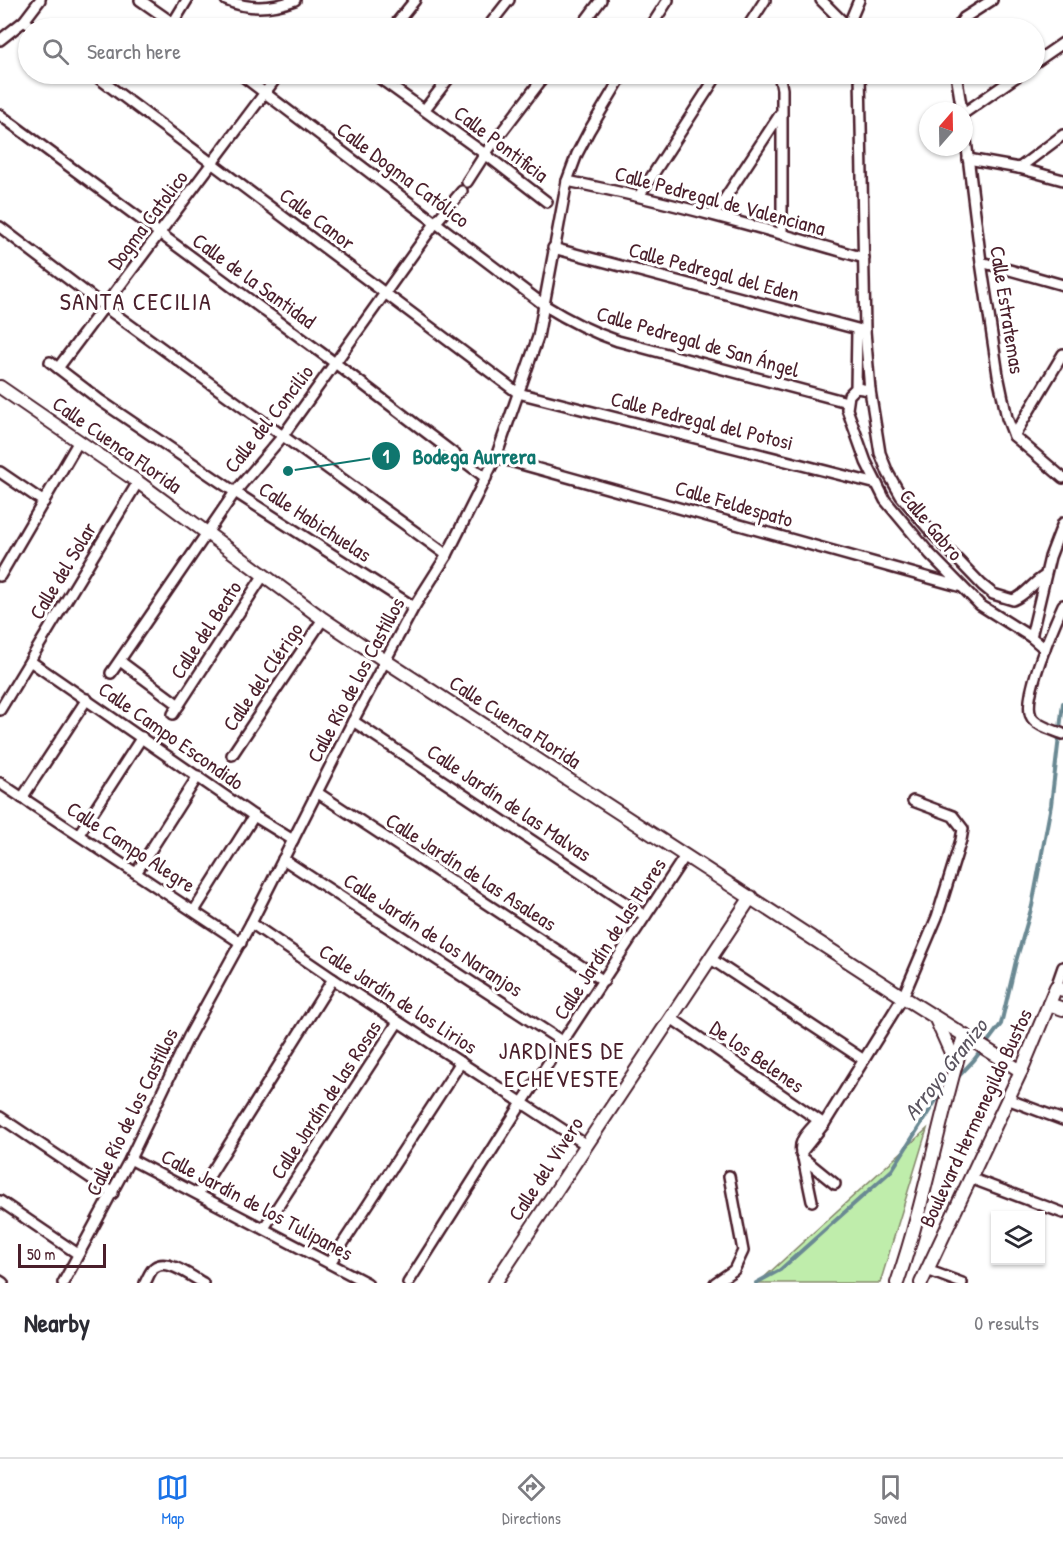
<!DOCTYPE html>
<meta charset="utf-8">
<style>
:root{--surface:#fff;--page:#f7f7f7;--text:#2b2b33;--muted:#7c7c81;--line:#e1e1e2;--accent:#1a73e8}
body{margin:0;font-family:"Patrick Hand",sans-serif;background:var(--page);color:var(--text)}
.controls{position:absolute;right:18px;bottom:18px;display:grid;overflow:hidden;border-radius:0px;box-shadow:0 2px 4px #0004}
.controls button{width:54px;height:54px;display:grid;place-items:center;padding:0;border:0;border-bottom:2px solid var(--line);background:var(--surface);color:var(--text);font:30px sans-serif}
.compass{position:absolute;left:919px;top:102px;width:54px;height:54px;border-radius:50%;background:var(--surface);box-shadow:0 2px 4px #0004;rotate:20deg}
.scale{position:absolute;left:18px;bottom:15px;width:88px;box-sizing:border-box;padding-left:6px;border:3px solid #4a1f2b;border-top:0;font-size:16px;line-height:21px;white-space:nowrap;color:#4a1f2b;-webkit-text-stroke:4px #fff;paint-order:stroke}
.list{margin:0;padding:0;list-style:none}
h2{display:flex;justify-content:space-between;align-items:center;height:78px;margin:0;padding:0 24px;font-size:26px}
h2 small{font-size:20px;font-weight:400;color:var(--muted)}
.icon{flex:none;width:33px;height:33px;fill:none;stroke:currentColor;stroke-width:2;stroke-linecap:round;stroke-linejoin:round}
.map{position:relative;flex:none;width:1063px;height:1283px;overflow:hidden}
.search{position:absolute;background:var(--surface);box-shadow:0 2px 4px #0004;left:18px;right:18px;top:18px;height:66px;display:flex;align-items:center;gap:15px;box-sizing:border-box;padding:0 21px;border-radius:33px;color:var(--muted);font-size:22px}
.sheet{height:174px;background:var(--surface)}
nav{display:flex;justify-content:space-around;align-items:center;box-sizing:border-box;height:84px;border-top:2px solid var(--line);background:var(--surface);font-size:16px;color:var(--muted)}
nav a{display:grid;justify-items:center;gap:3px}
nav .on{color:var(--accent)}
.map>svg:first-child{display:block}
.park{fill:#bfedab;stroke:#84866b;stroke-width:1.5}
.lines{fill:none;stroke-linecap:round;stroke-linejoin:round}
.stream{stroke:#6a8993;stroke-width:4}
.minor-casing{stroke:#4a1f2b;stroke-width:14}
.tertiary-casing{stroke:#4a1f2b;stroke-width:16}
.minor{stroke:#fff;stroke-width:9}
.tertiary{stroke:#fff;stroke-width:12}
.labels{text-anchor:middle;stroke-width:6;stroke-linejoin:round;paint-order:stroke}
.street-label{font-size:21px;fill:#4a1f2b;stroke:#fff}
.water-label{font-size:22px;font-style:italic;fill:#5a545f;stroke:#fff}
.quarter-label{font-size:24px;letter-spacing:1.5px;fill:#4a1f2b;stroke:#fff}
.leader{fill:none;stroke:#0f766e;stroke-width:2}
.callout-dot{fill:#0f766e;stroke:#fff;stroke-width:2}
.mark-label{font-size:18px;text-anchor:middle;font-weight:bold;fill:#fff}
.callout-label{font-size:22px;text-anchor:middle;font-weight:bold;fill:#0f766e;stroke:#fff;stroke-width:6;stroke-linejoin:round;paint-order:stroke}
</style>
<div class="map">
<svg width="1063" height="1283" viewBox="0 0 1063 1283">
<rect width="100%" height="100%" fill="#fff"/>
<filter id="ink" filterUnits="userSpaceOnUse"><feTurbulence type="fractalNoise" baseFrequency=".0167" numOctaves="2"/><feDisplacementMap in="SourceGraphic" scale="12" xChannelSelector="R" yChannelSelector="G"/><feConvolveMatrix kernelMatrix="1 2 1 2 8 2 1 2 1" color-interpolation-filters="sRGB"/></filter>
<g filter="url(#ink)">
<path class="park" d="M 927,1129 L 880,1283 L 758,1283 Z"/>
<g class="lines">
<g class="stream">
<path d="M 956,1079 L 974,1060 L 1001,1024 L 1016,961 L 1032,906 L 1051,805 L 1063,703"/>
<path d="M 756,1283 L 780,1270 L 892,1170 L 938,1097 L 944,1091"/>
</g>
<defs>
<g id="minor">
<path d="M 140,0 L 180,28"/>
<path d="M 226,0 C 249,10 271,9 295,0"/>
<path d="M 821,0 L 849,28"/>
<path d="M 24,21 L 34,28"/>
<path d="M 173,23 L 187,0"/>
<path d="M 394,26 L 415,0"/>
<path d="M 848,26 L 859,0"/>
<path d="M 487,28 L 509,0"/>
<path d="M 580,28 L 601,0"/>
<path d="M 650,28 L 668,0"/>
<path d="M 747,28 L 765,0"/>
<path d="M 957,28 L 964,18 L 992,0"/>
<path d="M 0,40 L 24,21 L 40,0"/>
<path d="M 1034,63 L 1063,43"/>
<path d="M 93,74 L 518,393 L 877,484"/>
<path d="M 240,74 L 544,305 C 568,320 591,332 618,341 L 847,402"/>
<path d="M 374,74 L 485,154 L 547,202"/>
<path d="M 779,74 L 782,89 L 782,234"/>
<path d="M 860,74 L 865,331 L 870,390"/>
<path d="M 956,74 L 962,111"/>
<path d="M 425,109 L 452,74"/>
<path d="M 964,113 L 1020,74"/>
<path d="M 0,115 L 335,363 L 486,478"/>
<path d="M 964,124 L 981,262 L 998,375 L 1007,418 L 1014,436 L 1063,478"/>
<path d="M 968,159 L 1019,168 L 1063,180"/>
<path d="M 1019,168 L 1063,135"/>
<path d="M 567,181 C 667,201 766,229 864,258"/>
<path d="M 467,182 L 485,154 L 546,74"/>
<path d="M 639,196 L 718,74"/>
<path d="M 714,215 L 781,113"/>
<path d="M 0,227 L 105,307 L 447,555"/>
<path d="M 553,248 L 865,331"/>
<path d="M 981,262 L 1063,285"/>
<path d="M 857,330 L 856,388 L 849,395 L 847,409 L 866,462 L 885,500 L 930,554 L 980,605 L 1031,637 L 1045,649"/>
<path d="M 50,362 L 101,401 L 235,492 L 414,607"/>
<path d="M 58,368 L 279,74"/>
<path d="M 856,388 L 870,390 L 880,453 L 888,473 L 901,496 L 932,533 L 982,585 L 993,594 L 1013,600 C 1026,595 1032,583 1045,576"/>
<path d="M 1014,436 L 1063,354"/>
<path d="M 496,457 L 962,587"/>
<path d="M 0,472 L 44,502"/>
<path d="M 0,576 L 79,441"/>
<path d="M 1063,605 C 1054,625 1022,697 1031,716 C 1035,726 1054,730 1063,734"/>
<path d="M 1031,637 L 1050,557 L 1063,523"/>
<path d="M 30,661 L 254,816 L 293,840"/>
<path d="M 120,661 L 179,705"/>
<path d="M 111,673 L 235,492 L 282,437 L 436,222 L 462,191"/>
<path d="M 0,710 L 138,482"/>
<path d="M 173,714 L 263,576"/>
<path d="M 353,721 L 645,916"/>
<path d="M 232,755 L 323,619"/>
<path d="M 0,783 L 241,943"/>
<path d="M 318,793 L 604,981"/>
<path d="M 22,798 L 87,699"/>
<path d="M 79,834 L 142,737"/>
<path d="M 283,859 L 563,1042"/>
<path d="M 136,873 L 198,776"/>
<path d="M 194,911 L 254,816"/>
<path d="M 251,923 L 333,979 L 585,1144"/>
<path d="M 711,959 L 864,1060"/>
<path d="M 1056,987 L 1063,967"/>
<path d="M 671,1018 L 824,1124"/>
<path d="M 1007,1099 L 1063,1120"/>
<path d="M 0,1117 L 113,1193"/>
<path d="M 818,1121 C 808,1132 795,1142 803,1158 L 835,1184"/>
<path d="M 801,1153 L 824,1124 L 903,997 L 937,917 L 961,840 L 963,829 L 953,816 L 913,801"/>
<path d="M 803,1158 L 812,1201"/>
<path d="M 130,1159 L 367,1283"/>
<path d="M 970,1178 L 1063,1213"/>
<path d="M 198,1194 L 333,979"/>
<path d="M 0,1201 L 78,1254"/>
<path d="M 264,1228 L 398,1022"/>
<path d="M 330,1263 L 461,1062"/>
<path d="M 927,1270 L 962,1283"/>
<path d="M 0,1281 L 3,1283"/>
<path d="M 63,1283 L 130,1159 L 189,1036 L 251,923 L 353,721 L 414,607 L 447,555 L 496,457 L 538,337 L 567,181 L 577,154 L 589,131 L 623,74"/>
<path d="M 145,1283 C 148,1278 150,1270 155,1267 C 168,1258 192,1277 203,1283"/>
<path d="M 408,1283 L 522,1103 L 685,856"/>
<path d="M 715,1283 L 734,1270 L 743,1251 L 729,1176"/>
</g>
<g id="tertiary">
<path d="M 0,387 L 138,482 L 323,619 L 384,660 L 903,997 L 1021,1071"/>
<path d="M 1049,1004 L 1063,1009"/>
<path d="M 936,1019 L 956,1064"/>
<path d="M 495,1283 L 751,897"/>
<path d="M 897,1283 C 925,1202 939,1118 964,1036"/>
<path d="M 921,1283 L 1021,1071 L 1056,987 L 1063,990"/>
</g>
</defs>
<use href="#minor" class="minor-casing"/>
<use href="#tertiary" class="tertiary-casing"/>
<use href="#minor" class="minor"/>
<use href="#tertiary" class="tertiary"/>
</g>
</g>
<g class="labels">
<g class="street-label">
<text transform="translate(501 144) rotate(37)" y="7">Calle Pontificia</text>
<text transform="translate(403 175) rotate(37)" y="7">Calle Dogma Católico</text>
<text transform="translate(720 201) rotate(15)" y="7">Calle Pedregal de Valenciana</text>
<text transform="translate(317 219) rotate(37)" y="7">Calle Canor</text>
<text transform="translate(148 220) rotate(-53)" y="7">Dogma Catolico</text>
<text transform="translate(714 272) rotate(15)" y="7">Calle Pedregal del Eden</text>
<text transform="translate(254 281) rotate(36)" y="7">Calle de la Santidad</text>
<text transform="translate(1007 310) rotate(81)" y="7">Calle Estratemas</text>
<text transform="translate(698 342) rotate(16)" y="7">Calle Pedregal de San Ángel</text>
<text transform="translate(269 419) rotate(-52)" y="7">Calle del Concilio</text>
<text transform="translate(702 421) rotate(14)" y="7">Calle Pedregal del Potosi</text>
<text transform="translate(117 445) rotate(35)" y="7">Calle Cuenca Florida</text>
<text transform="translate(734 504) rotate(16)" y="7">Calle Feldespato</text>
<text transform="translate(315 522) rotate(33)" y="7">Calle Habichuelas</text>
<text transform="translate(931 525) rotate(50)" y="7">Calle Gabro</text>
<text transform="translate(63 571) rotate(-59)" y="7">Calle del Solar</text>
<text transform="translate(206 630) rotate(-57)" y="7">Calle del Beato</text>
<text transform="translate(263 677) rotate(-56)" y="7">Calle del Clérigo</text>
<text transform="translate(356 680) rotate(-62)" y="7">Calle Río de los Castillos</text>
<text transform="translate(515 722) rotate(33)" y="7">Calle Cuenca Florida</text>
<text transform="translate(171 736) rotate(35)" y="7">Calle Campo Escondido</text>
<text transform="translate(509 803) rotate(34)" y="7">Calle Jardín de las Malvas</text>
<text transform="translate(131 847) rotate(33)" y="7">Calle Campo Alegre</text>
<text transform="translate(471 872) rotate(33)" y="7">Calle Jardín de las Asaleas</text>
<text transform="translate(433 935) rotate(33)" y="7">Calle Jardín de los Naranjos</text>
<text transform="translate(610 939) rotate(-57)" y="7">Calle Jardín de las Flores</text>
<text transform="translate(398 999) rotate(33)" y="7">Calle Jardín de los Lirios</text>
<text transform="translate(757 1057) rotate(35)" y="7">De los Belenes</text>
<text transform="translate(326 1100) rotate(-57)" y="7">Calle Jardín de las Rosas</text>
<text transform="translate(132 1112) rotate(-64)" y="7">Calle Río de los Castillos</text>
<text transform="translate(976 1118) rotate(-65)" y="7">Boulevard Hermenegildo Bustos</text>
<text transform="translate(546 1169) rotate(-57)" y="7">Calle del Vivero</text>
<text transform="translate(257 1205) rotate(28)" y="7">Calle Jardín de los Tulipanes</text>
</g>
<g class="water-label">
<text transform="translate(945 1069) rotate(-52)" y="8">Arroyo Granizo</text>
</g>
<g class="quarter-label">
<text x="136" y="310">SANTA CECILIA</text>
<text x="562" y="1059">JARDINES DE<tspan x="562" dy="28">ECHEVESTE</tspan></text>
</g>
</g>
<path class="leader" d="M288 471L386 456"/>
<g class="callout-dot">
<circle cx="288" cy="471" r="6"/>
<circle cx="386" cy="456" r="15"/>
</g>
<g class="mark-label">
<text x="386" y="463">1</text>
</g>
<g class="callout-label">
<text x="474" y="464">Bodega Aurrera</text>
</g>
</svg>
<div class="controls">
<button><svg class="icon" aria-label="layers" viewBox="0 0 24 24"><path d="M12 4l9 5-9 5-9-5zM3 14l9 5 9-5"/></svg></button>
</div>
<svg class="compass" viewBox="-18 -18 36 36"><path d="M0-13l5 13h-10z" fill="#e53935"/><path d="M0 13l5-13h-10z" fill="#7c7c81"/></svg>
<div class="scale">50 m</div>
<div class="search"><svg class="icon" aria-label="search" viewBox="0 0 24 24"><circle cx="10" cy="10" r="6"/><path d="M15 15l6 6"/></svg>Search here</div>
</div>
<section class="sheet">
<h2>Nearby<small>0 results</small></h2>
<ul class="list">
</ul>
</section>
<nav>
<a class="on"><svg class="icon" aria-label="map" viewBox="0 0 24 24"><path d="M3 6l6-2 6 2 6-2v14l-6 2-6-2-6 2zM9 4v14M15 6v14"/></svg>Map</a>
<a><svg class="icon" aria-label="directions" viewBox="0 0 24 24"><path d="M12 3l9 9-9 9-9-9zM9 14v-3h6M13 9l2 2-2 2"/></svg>Directions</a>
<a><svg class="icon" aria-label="saved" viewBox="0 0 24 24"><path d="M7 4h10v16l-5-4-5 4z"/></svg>Saved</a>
</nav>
